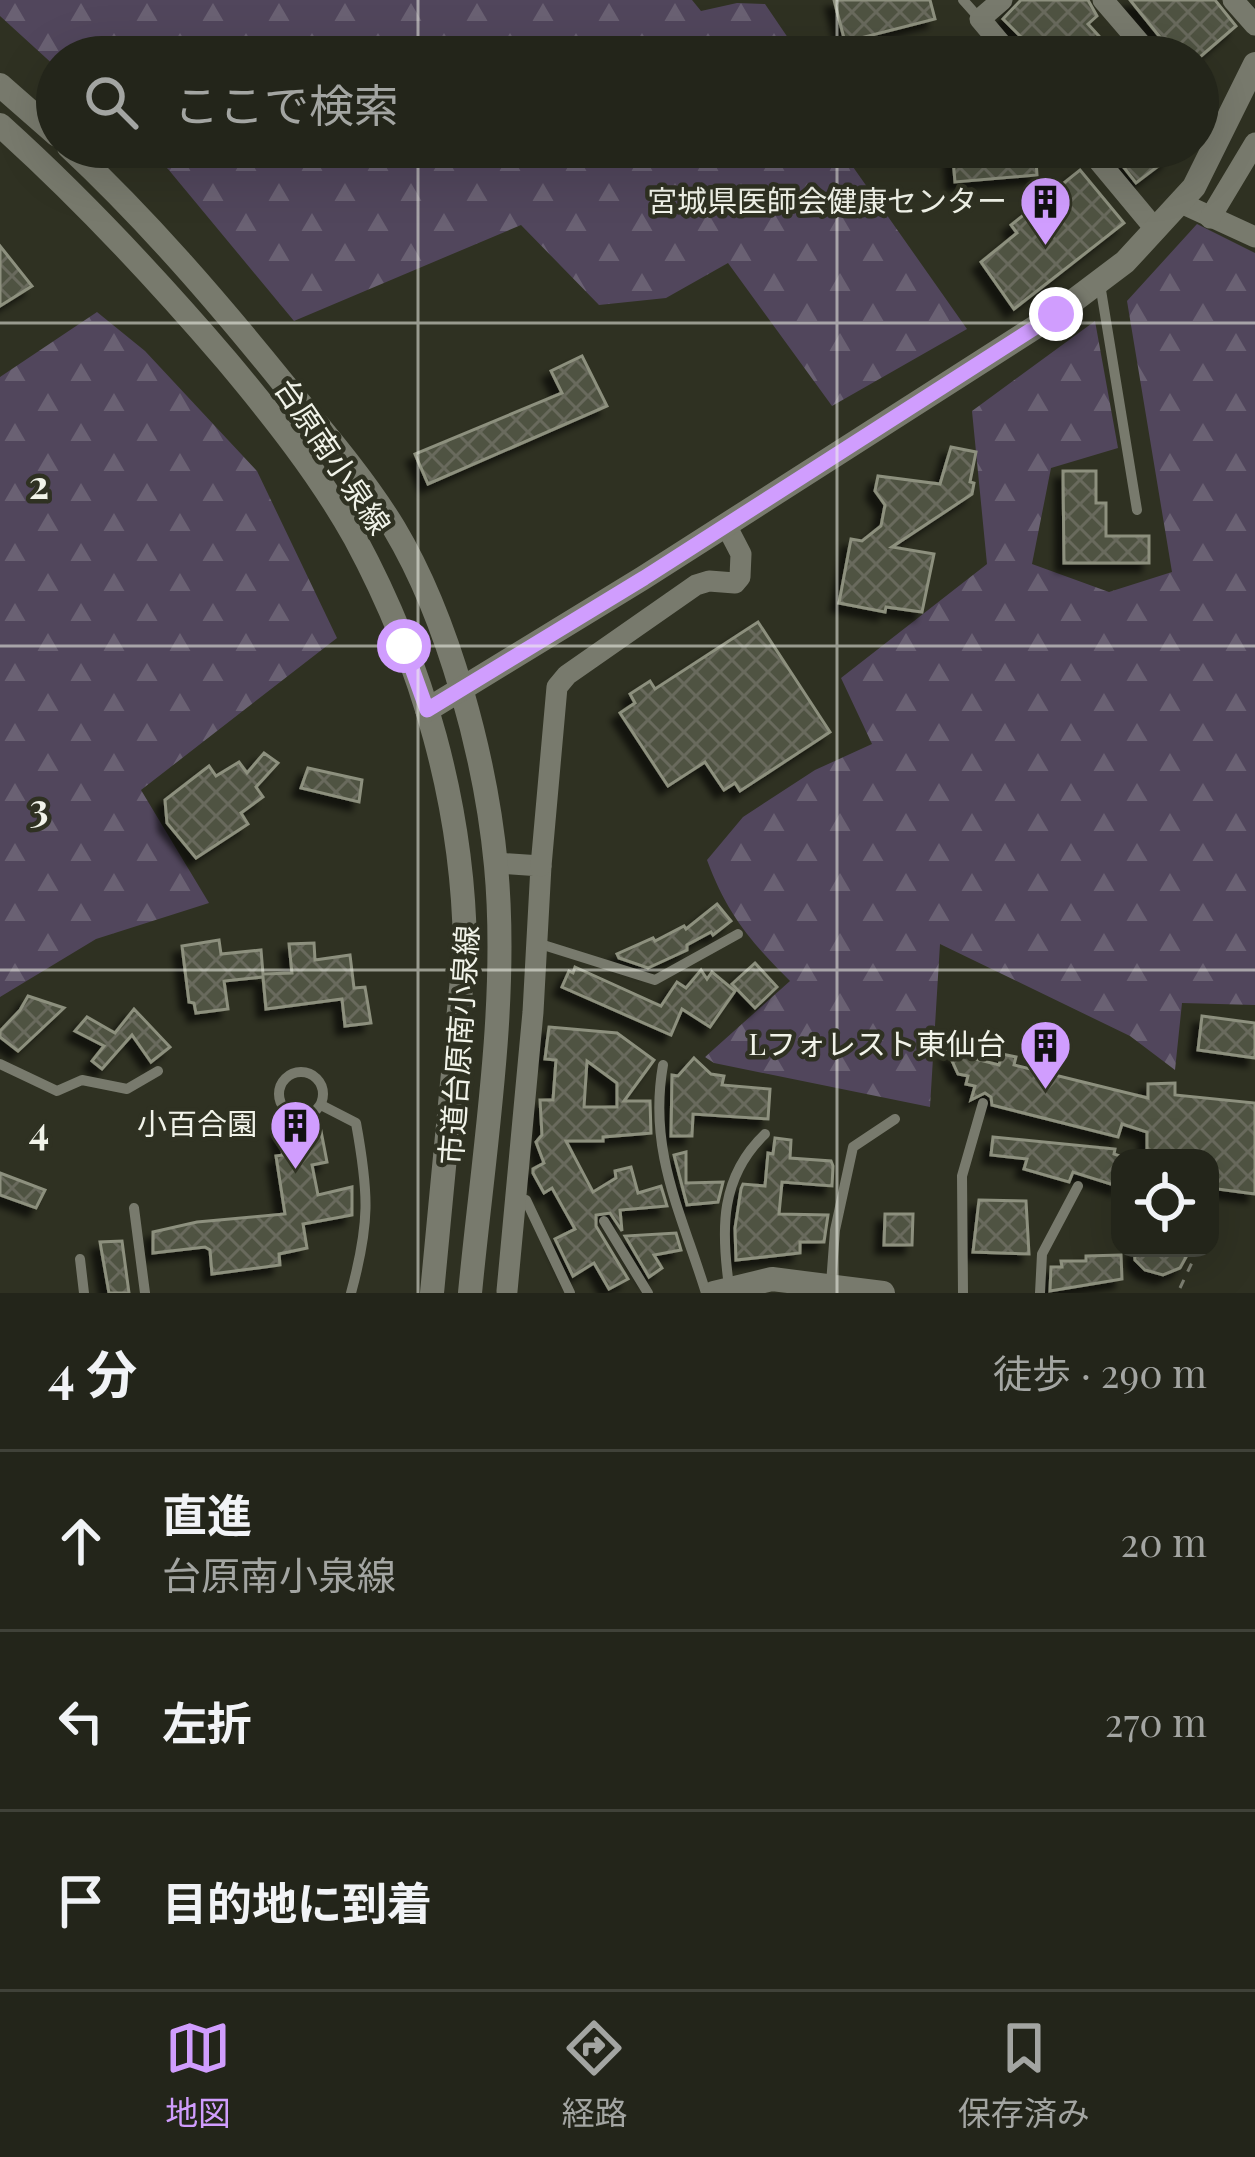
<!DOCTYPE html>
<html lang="ja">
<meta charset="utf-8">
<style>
:root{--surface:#23251a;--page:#2b2d23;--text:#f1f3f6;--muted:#a3a5a2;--line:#404239;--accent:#d09dfe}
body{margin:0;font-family:"Playfair Display","Noto Sans JP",serif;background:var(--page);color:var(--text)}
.controls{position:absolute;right:36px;bottom:36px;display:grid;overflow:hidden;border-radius:24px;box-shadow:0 12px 48px #0002}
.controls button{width:108px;height:108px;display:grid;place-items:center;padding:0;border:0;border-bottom:3px solid var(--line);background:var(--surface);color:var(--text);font:60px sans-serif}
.stop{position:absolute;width:36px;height:36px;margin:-27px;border:9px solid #d09dfe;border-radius:50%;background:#fff}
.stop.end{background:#d09dfe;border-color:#fff;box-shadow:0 3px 12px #0008}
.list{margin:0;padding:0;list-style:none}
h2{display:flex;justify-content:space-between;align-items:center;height:156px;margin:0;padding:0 48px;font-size:51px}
h2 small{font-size:39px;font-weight:400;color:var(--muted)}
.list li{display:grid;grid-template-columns:78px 1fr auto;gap:36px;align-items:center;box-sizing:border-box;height:180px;padding:0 48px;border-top:3px solid var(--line)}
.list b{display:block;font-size:45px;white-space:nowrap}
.list p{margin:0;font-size:39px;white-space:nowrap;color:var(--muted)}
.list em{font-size:39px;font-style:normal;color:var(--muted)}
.icon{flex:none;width:66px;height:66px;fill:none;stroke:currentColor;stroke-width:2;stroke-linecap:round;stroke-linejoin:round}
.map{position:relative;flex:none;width:1255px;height:1293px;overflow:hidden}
.search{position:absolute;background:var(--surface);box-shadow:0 12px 48px #0002;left:36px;right:36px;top:36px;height:132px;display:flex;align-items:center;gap:30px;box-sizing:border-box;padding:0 42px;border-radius:66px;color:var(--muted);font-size:45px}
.sheet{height:696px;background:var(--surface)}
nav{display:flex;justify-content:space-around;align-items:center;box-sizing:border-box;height:168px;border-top:3px solid var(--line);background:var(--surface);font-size:33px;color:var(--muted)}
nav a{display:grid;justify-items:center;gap:6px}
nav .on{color:var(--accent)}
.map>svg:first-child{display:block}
.forest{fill:url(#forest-firs)}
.building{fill:url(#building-cross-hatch);stroke:#8d907e;stroke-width:3;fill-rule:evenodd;filter:url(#shadow)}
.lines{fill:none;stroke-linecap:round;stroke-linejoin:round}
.path{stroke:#7d7f72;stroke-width:3;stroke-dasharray:9 9;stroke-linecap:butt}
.service{stroke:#787a6d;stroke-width:10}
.minor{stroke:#787a6d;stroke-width:21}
.tertiary{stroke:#787a6d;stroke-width:24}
.route{stroke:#d09dfe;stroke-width:15}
.grid{fill:none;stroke:#f1f3e9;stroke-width:3;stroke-opacity:0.55}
.labels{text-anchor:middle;stroke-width:9;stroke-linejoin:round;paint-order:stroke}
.poi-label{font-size:30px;fill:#f1f3e9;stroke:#2f3122;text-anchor:end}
.street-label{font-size:30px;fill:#f1f3e9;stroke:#2f3122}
.grid-label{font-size:39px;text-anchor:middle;font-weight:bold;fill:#f1f3e9;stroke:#2f3122;stroke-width:9;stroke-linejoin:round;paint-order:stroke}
</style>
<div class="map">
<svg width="1255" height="1293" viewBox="0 0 1255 1293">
<defs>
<pattern id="forest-firs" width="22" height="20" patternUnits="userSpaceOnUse" patternTransform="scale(3)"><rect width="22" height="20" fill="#51465c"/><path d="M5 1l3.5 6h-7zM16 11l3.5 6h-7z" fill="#6a6173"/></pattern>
<pattern id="building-cross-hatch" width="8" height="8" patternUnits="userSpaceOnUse" patternTransform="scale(3)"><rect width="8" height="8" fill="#4f5242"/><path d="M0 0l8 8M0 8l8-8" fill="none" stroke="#696b5d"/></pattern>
<filter id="shadow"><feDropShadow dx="-8" dy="8" stdDeviation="3" flood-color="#0009"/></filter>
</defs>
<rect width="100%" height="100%" fill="#2f3122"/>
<g class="forest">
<path d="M 0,0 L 692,0 L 701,11 L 737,3 L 765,4 L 801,57 L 57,57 L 57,68 L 0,16 Z"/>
<path d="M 144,147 L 839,147 L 967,329 L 832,406 L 728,263 L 666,298 L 599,305 L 521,225 L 294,321 L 168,169 Z"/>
<path d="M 1197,224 L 1255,253 L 1255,1005 L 1182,1003 L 1175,1070 L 1130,1036 L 940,944 L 930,1107 L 714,1063 L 705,1057 L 790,981 C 750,941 727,914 707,860 L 743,817 L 815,770 L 872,744 L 841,678 L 987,564 L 972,411 L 1095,321 L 1118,448 L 1051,468 L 1032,564 L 1109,592 L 1172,572 L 1127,301 Z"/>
<path d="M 97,312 L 145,351 L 257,471 L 337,638 L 141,790 L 209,903 L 96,939 L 0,997 L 0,377 Z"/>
</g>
<g class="building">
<path d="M 834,0 L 930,0 L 935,19 L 845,42 Z"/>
<path d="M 1021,0 L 1088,0 L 1097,16 L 1088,24 L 1118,57 L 1041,57 L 1003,19 Z"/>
<path d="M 1130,0 L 1215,0 L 1236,26 L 1200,57 L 1176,57 Z"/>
<path d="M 952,147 L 1035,147 L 1037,175 L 955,182 Z"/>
<path d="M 1135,147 L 1161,147 L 1169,158 L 1136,183 L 1118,160 Z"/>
<path d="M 1080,170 L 1124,223 L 1014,309 L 981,262 L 1017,233 L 1011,225 Z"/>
<path d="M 0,246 L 32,286 L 0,306 Z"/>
<path d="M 582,356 L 607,406 L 428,484 L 415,454 L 562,393 L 551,371 Z"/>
<path d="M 951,447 L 976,452 L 970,482 L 974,483 L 972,494 L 892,547 L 934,554 L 922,612 L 886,607 L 885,612 L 839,603 L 851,539 L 862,541 L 881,526 L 885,505 L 875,491 L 878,476 L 940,484 Z"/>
<path d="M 1063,471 L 1096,471 L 1096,503 L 1106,503 L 1106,536 L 1149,536 L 1149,563 L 1064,563 Z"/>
<path d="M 758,622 L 830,732 L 740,791 L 735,783 L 724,790 L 705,762 L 668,786 L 620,713 L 635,703 L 630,694 L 650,681 L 655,689 Z"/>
<path d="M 264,753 L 278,763 L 256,787 L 263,797 L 241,813 L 248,824 L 196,858 L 167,823 L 165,800 L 209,766 L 216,776 L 239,762 L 247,773 Z"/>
<path d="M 308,768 L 362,780 L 359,802 L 301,788 Z"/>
<path d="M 717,904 L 731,921 L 713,935 L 711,932 L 687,945 L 687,950 L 648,968 L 619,958 L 617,954 L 653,938 L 655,941 L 684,926 L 686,929 Z"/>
<path d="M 219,940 L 221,954 L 261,950 L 263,974 L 292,973 L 289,944 L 314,943 L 315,960 L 350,955 L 354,988 L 365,987 L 371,1023 L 345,1026 L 342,999 L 266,1009 L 263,977 L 224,981 L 228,1009 L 196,1013 L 194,1003 L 189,1002 L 182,946 Z"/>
<path d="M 755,963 L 777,987 L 755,1008 L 732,984 Z"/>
<path d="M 575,967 L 661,1006 L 677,982 L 686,988 L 701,970 L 707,979 L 712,972 L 735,991 L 710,1027 L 682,1009 L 671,1035 L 562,987 L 569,971 L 573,973 Z"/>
<path d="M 28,996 L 64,1008 L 18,1051 L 0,1037 L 0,1031 L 20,1010 Z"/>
<path d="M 134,1009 L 170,1047 L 151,1062 L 132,1035 L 102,1069 L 92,1061 L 104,1046 L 75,1031 L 87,1017 L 115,1033 Z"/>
<path d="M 1202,1016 L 1255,1023 L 1255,1058 L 1198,1050 Z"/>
<path d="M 549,1027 L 617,1033 L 654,1060 L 624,1101 L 650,1101 L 651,1133 L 603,1137 L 603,1141 L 566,1141 L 593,1192 L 616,1178 L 615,1171 L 631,1167 L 638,1193 L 661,1186 L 667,1206 L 620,1210 L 622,1231 L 610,1213 L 596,1215 L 596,1226 L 628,1279 L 609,1289 L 594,1263 L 573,1276 L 555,1239 L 575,1229 L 552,1188 L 544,1193 L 533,1173 L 533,1169 L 544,1163 L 536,1142 L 542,1135 L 540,1100 L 553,1100 L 556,1060 L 545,1059 ZM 587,1061 L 617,1083 L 617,1107 L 584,1107 Z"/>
<path d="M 948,1052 L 999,1065 L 1002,1054 L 1016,1057 L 1014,1065 L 1148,1098 L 1148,1084 L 1175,1083 L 1175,1095 L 1255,1103 L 1255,1194 L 1210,1188 L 1210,1158 L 1147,1158 L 1147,1132 L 1122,1124 L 1118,1137 L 992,1105 L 991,1097 L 985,1093 L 971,1100 L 975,1086 L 966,1084 L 968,1076 L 958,1074 Z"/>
<path d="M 694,1058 L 711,1074 L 724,1076 L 722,1085 L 770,1089 L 768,1119 L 693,1114 L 692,1136 L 671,1136 L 672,1075 L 678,1076 Z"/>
<path d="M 303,1125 L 305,1134 L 321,1131 L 327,1162 L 312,1165 L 318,1195 L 352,1187 L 352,1215 L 303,1224 L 307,1248 L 279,1254 L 280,1265 L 212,1274 L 210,1250 L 205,1247 L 153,1253 L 153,1232 L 197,1222 L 285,1214 L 276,1156 L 283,1155 L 278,1130 Z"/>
<path d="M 993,1137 L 1115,1149 L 1114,1154 L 1120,1156 L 1120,1187 L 1073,1172 L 1069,1182 L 1024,1169 L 1027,1159 L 991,1155 Z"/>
<path d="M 775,1138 L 791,1140 L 790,1158 L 831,1161 L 833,1166 L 832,1186 L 782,1182 L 779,1214 L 828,1215 L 824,1242 L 800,1242 L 800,1253 L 736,1260 L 735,1228 L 741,1189 L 743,1184 L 765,1186 L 768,1153 L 773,1154 Z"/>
<path d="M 686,1152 L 686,1183 L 723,1182 L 718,1202 L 687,1205 L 674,1155 Z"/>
<path d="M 0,1173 L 45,1190 L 36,1208 L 0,1195 Z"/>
<path d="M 979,1200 L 1026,1201 L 1029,1254 L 973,1252 Z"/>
<path d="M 885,1214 L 913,1214 L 912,1245 L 884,1245 Z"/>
<path d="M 676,1233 L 681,1250 L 654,1255 L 662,1268 L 649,1277 L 625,1236 Z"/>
<path d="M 122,1241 L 129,1293 L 109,1293 L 100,1242 Z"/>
<path d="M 1134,1248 L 1191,1248 L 1180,1268 L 1163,1275 L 1145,1270 L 1135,1260 Z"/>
<path d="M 1121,1255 L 1122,1279 L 1050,1291 L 1051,1267 L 1062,1267 L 1061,1261 L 1086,1261 L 1086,1256 Z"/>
</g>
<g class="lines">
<path class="path" d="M 1180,1288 L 1196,1254"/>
<g class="service">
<path d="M 963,0 L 980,19"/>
<path d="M 1100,284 L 1137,510"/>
<path d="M 537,943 L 655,980 L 738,934"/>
<path d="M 0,1064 L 57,1091 L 82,1080 L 127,1089 L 158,1071"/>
<path d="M 663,1065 C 648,1151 681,1212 706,1293"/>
<circle cx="301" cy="1094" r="22"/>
<path d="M 321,1105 L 356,1123 C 369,1194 370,1223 351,1293"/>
<path d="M 526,1200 L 570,1293"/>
<path d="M 134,1208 L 145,1293"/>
<path d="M 604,1221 L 648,1293"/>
<path d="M 80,1259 L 84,1293"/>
<path d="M 831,1284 L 835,1230 L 853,1147 L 895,1119"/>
<path d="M 729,1286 C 721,1229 720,1177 765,1134"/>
<path d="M 963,1293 L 962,1176 L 983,1103"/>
<path d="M 1040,1293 L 1042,1254 L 1078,1186"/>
</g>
<g class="minor">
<path d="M 1002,0 L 980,19 L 1012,57"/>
<path d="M 1103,0 L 1152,57"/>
<path d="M 1233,0 L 1255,25"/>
<path d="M 1198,111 L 1200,113"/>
<path d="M 1087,147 L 1156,230"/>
<path d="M 1181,203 L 1255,237"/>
<path d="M 1210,218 L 1255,143"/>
<path d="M 496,863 L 541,866 L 533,1012 L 507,1291"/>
<path d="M 541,866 L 557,687 L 567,675 L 696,585 L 709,581 L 735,583 L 740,577 L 741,554 L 726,525"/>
</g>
<g class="tertiary">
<path d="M 0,85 L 57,135"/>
<path d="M 0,125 C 81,198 156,278 227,361 C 273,416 320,475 355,538 C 423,664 463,805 465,947 L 432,1293"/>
<path d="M 69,147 C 147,220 216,300 283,383 C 321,429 363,477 394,528 C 449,620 486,759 496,866 C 509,1003 483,1156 470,1293"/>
<path d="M 427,710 L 643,578 L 1056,314 L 1125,262 L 1194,187 L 1255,64"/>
<path d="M 714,1293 L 772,1279 L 883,1293"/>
</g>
</g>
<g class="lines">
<path class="route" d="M 404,646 L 427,710 L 644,578 L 1056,314"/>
</g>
<path class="grid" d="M 418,0 L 418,57M 837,0 L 837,57M 418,147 L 418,1293M 837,147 L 837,1293M 0,323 L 1255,323M 0,646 L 1255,646M 0,970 L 1255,970"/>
<defs>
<symbol id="building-pin" viewBox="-11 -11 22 30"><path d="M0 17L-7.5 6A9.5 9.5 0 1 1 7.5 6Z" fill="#d09dfe" stroke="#2f3122"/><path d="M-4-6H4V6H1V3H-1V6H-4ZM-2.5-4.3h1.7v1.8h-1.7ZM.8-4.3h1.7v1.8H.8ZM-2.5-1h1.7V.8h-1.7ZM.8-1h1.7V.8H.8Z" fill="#111"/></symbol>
</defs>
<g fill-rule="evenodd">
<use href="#building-pin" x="1016" y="172" width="59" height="81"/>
<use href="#building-pin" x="1016" y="1016" width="59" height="81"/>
<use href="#building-pin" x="266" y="1096" width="59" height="81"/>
</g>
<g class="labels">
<g class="poi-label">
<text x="1007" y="212">宮城県医師会健康センター</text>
<text x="1006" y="1055">Lフォレスト東仙台</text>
<text x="257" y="1135">小百合園</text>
</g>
<g class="street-label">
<text transform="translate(332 457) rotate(56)" y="10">台原南小泉線</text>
<text transform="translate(460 1045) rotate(-86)" y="10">市道台原南小泉線</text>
</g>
</g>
<g class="grid-label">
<text x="39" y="499">2</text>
<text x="39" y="822">3</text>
<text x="39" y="1145">4</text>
</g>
</svg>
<div class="controls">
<button><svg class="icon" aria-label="locate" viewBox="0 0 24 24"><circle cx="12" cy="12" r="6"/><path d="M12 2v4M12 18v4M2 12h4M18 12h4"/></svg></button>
</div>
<div class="stop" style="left:404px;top:646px"></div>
<div class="stop end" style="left:1056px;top:314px"></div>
<div class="search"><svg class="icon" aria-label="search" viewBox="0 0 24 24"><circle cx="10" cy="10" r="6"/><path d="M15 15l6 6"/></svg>ここで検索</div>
</div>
<section class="sheet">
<h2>4 分<small>徒歩 · 290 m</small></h2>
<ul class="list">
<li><svg class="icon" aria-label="ahead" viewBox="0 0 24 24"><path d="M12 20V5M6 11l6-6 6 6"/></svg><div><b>直進</b><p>台原南小泉線</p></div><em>20 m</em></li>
<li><svg class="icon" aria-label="left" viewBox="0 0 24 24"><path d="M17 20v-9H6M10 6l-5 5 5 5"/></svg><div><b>左折</b></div><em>270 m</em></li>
<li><svg class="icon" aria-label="arrive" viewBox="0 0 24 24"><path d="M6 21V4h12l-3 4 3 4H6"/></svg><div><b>目的地に到着</b></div></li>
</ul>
</section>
<nav>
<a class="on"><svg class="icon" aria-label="map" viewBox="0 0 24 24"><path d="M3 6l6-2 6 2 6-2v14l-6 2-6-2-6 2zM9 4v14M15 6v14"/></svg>地図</a>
<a><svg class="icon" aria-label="directions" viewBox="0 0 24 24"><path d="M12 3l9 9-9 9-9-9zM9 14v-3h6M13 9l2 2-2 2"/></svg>経路</a>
<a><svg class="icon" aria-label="saved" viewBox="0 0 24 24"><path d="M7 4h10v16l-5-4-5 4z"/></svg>保存済み</a>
</nav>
